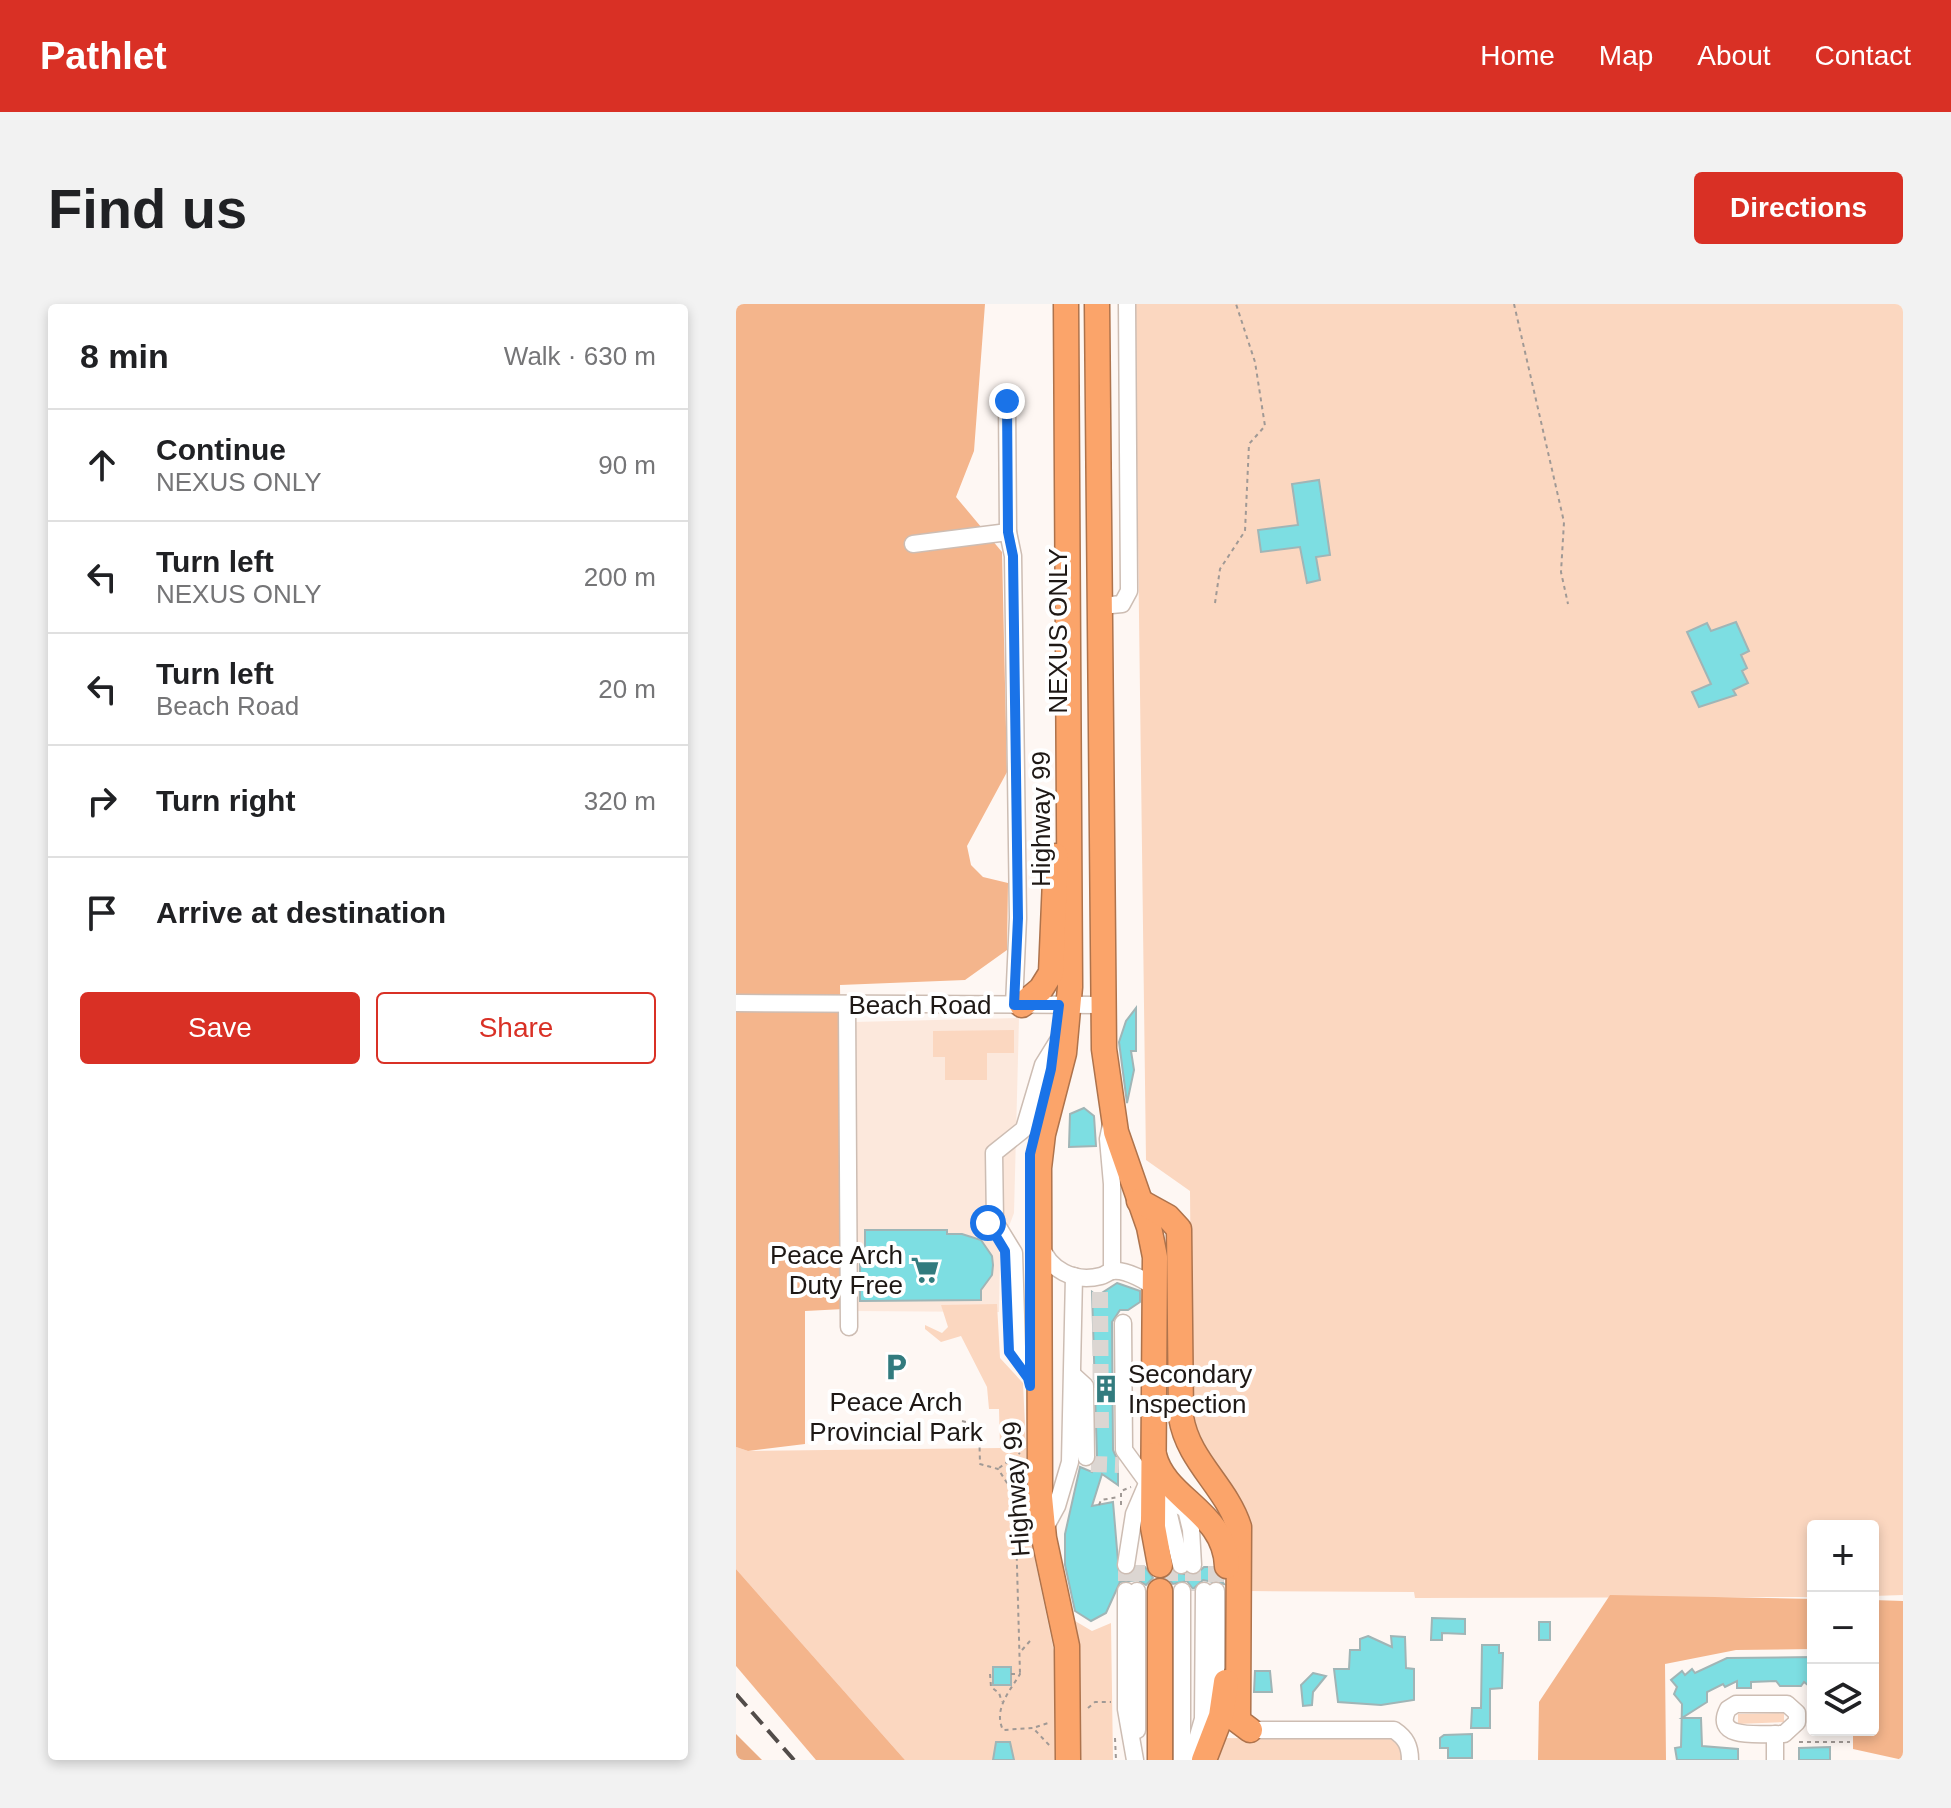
<!DOCTYPE html>
<meta charset="utf-8">
<style>
:root{--surface:#fff;--page:#f2f2f2;--text:#202124;--muted:#757577;--line:#e0e0e0;--accent:#d93025}
body{margin:0;font-family:Arial,sans-serif;background:var(--page);color:var(--text)}
.controls{position:absolute;right:24px;bottom:24px;display:grid;overflow:hidden;border-radius:8px;box-shadow:0 4px 12px #0003}
.controls button{width:72px;height:72px;display:grid;place-items:center;padding:0;border:0;border-bottom:2px solid var(--line);background:var(--surface);color:var(--text);font:40px sans-serif}
.stop{position:absolute;width:24px;height:24px;margin:-18px;border:6px solid #1a73e8;border-radius:50%;background:#fff}
.stop.end{background:#1a73e8;border-color:#fff;box-shadow:0 2px 8px #0008}
.list{margin:0;padding:0;list-style:none}
h2{display:flex;justify-content:space-between;align-items:center;height:104px;margin:0;padding:0 32px;font-size:34px}
h2 small{font-size:26px;font-weight:400;color:var(--muted)}
.list li{display:grid;grid-template-columns:52px 1fr auto;gap:24px;align-items:center;box-sizing:border-box;height:112px;padding:0 32px;border-top:2px solid var(--line)}
.list b{display:block;font-size:30px;white-space:nowrap}
.list p{margin:0;font-size:26px;white-space:nowrap;color:var(--muted)}
.list em{font-size:26px;font-style:normal;color:var(--muted)}
.actions{display:flex;gap:16px;padding:24px 32px}
.actions a{flex:1;padding:18px 0;border:2px solid var(--accent);border-radius:8px;text-align:center;font-size:28px;color:var(--accent)}
.actions .main{background:var(--accent);color:#fff}
.icon{flex:none;width:44px;height:44px;fill:none;stroke:currentColor;stroke-width:2;stroke-linecap:round;stroke-linejoin:round}
.map{position:relative;flex:none;width:1167px;height:1456px;overflow:hidden;border-radius:8px}
header{display:flex;align-items:center;gap:48px;box-sizing:border-box;height:112px;padding:0 40px;background:var(--accent);color:#fff}
header strong{font-size:38px}
nav{display:flex;gap:44px;margin-inline-start:auto;font-size:28px}
.intro{display:flex;align-items:center;justify-content:space-between;box-sizing:border-box;height:192px;padding:0 48px}
h1{margin:0;font-size:56px}
.button{padding:20px 36px;border-radius:8px;background:var(--accent);color:#fff;font-size:28px;font-weight:700}
main{display:flex;gap:48px;padding:0 48px}
aside{flex:1;background:var(--surface);border-radius:8px;box-shadow:0 4px 12px #0003}
.map>svg:first-child{display:block}
.built{fill:#fce8dc}
.green{fill:#fbd7c0}
.forest{fill:#f4b58c}
.water{fill:#eaac83}
.building{fill:#7ddee2;stroke:#a0b5b6;stroke-width:2}
.lines{fill:none;stroke-linecap:round;stroke-linejoin:round}
.minor-tunnel{stroke:#dcd6d2;stroke-width:16;stroke-dasharray:16 8;stroke-linecap:butt}
.minor-casing{stroke:#cdbdb3;stroke-width:19}
.highway-casing{stroke:#ae734c;stroke-width:27}
.path{stroke:#a09995;stroke-width:2;stroke-dasharray:4 4;stroke-linecap:butt}
.minor{stroke:#fff;stroke-width:16}
.highway{stroke:#fba46a;stroke-width:24}
.rail{stroke:#524c49;stroke-width:4;stroke-dasharray:16 8;stroke-linecap:butt}
.route{stroke:#1a73e8;stroke-width:10}
.labels{text-anchor:middle;stroke-width:8;stroke-linejoin:round;paint-order:stroke}
.street-label{font-size:26px;fill:#1e1815;stroke:#fff}
.poi-label{font-size:26px;fill:#1e1815;stroke:#fff;text-anchor:end}
</style>
<header>
<strong>Pathlet</strong>
<nav><a>Home</a><a>Map</a><a>About</a><a>Contact</a></nav>
</header>
<div class="intro"><h1>Find us</h1><a class="button">Directions</a></div>
<main>
<aside>
<h2>8 min<small>Walk · 630 m</small></h2>
<ul class="list">
<li><svg class="icon" aria-label="ahead" viewBox="0 0 24 24"><path d="M12 20V5M6 11l6-6 6 6"/></svg><div><b>Continue</b><p>NEXUS ONLY</p></div><em>90 m</em></li>
<li><svg class="icon" aria-label="left" viewBox="0 0 24 24"><path d="M17 20v-9H6M10 6l-5 5 5 5"/></svg><div><b>Turn left</b><p>NEXUS ONLY</p></div><em>200 m</em></li>
<li><svg class="icon" aria-label="left" viewBox="0 0 24 24"><path d="M17 20v-9H6M10 6l-5 5 5 5"/></svg><div><b>Turn left</b><p>Beach Road</p></div><em>20 m</em></li>
<li><svg class="icon" aria-label="right" viewBox="0 0 24 24"><path d="M7 20v-9h11M14 6l5 5-5 5"/></svg><div><b>Turn right</b></div><em>320 m</em></li>
<li><svg class="icon" aria-label="arrive" viewBox="0 0 24 24"><path d="M6 21V4h12l-3 4 3 4H6"/></svg><div><b>Arrive at destination</b></div></li>
</ul>
<div class="actions"><a class="main">Save</a><a>Share</a></div>
</aside>
<div class="map">
<svg width="1167" height="1456" viewBox="0 0 1167 1456">
<rect width="100%" height="100%" fill="#fef7f3"/>
<path class="built" d="M 283,714 L 278,909 L 264,946 L 263,1008 L 117,1007 L 118,718 Z"/>
<g class="green">
<path d="M 399,0 L 1167,0 L 1167,1291 L 1137,1292 L 1137,1222 L 1077,1222 L 1077,1293 L 679,1294 L 678,1288 L 511,1287 L 511,1207 L 456,1127 L 454,887 L 410,856 Z"/>
<path d="M 278,726 L 278,749 L 251,749 L 251,776 L 209,776 L 209,753 L 197,753 L 197,727 Z"/>
<path d="M 261,1000 L 264,1054 L 287,1079 L 290,1143 L 284,1143 L 290,1144 L 294,1233 L 318,1347 L 319,1456 L 169,1456 L 0,1265 L 0,1143 L 12,1147 L 264,1144 L 263,1105 L 253,1105 L 251,1083 L 225,1032 L 205,1038 L 189,1025 L 189,1021 L 206,1029 L 212,1023 L 205,1001 Z"/>
<path d="M 334,1314 L 356,1327 L 375,1319 L 377,1456 L 339,1456 Z"/>
<path d="M 1048,1409 L 1048,1418 L 1002,1420 L 1002,1410 Z"/>
<path d="M 484,1434 L 655,1435 L 663,1442 L 667,1456 L 474,1456 Z"/>
</g>
<g class="forest">
<path d="M 0,0 L 249,0 L 238,147 L 220,193 L 266,248 L 271,468 L 231,542 L 235,561 L 247,573 L 272,579 L 271,646 L 229,676 L 104,681 L 108,1005 L 69,1007 L 69,1140 L 12,1147 L 0,1143 Z"/>
<path d="M 0,1265 L 169,1456 L 80,1456 L 0,1362 Z"/>
<path d="M 874,1291 L 1077,1295 L 1077,1345 L 1000,1346 L 929,1360 L 930,1456 L 802,1456 L 803,1398 Z"/>
<path d="M 1137,1296 L 1167,1297 L 1167,1456 L 1117,1445 L 1117,1426 L 1137,1426 Z"/>
</g>
<path class="water" d="M 0,1430 L 26,1456 L 0,1456 Z"/>
<g class="building">
<path d="M 583,176 L 594,251 L 580,253 L 584,276 L 571,279 L 564,243 L 525,248 L 522,226 L 562,221 L 556,180 Z"/>
<path d="M 1000,318 L 1013,347 L 1005,351 L 1011,364 L 1006,367 L 1012,379 L 997,386 L 1000,391 L 963,403 L 956,388 L 975,380 L 951,328 L 971,319 L 975,327 Z"/>
<path d="M 400,704 L 400,747 L 395,747 L 398,766 L 391,799 L 383,738 L 390,717 Z"/>
<path d="M 348,804 L 358,812 L 360,842 L 333,843 L 334,810 Z"/>
<path d="M 129,926 L 211,926 L 211,930 L 226,930 L 245,936 L 256,952 L 257,961 L 256,971 L 245,986 L 245,996 L 124,997 L 124,943 L 129,943 Z"/>
<path d="M 381,979 L 404,987 L 404,998 L 392,1006 L 384,1006 L 376,1018 L 377,1146 L 382,1157 L 382,1181 L 366,1170 L 356,1202 L 377,1198 L 383,1269 L 393,1271 L 401,1263 L 409,1263 L 417,1274 L 410,1281 L 402,1276 L 384,1278 L 370,1309 L 355,1317 L 339,1307 L 329,1261 L 329,1230 L 344,1163 L 356,1168 L 361,1153 L 356,988 L 361,992 Z"/>
<path d="M 468,1263 L 476,1263 L 488,1280 L 467,1276 L 457,1285 L 451,1277 L 437,1280 L 431,1274 L 437,1268 L 458,1272 Z"/>
<path d="M 696,1314 L 729,1315 L 729,1330 L 706,1329 L 706,1336 L 695,1336 Z"/>
<rect x="803" y="1318" width="11" height="18"/>
<path d="M 632,1332 L 656,1343 L 655,1332 L 669,1333 L 670,1364 L 678,1365 L 678,1396 L 645,1401 L 602,1398 L 598,1365 L 613,1365 L 614,1346 L 624,1346 L 624,1335 Z"/>
<path d="M 746,1341 L 763,1341 L 763,1349 L 767,1349 L 766,1384 L 754,1385 L 754,1424 L 735,1424 L 736,1404 L 745,1404 Z"/>
<path d="M 1077,1353 L 1077,1385 L 1068,1378 L 1065,1382 L 1044,1382 L 1040,1377 L 1015,1378 L 1015,1384 L 1001,1384 L 1001,1377 L 989,1383 L 987,1380 L 971,1388 L 971,1398 L 946,1414 L 965,1414 L 966,1442 L 1002,1445 L 1002,1456 L 941,1456 L 939,1444 L 945,1443 L 946,1400 L 938,1390 L 941,1383 L 935,1376 L 946,1367 L 949,1371 L 956,1365 L 959,1369 L 991,1354 Z"/>
<rect x="257" y="1363" width="18" height="18"/>
<path d="M 519,1367 L 534,1367 L 536,1388 L 518,1388 Z"/>
<path d="M 577,1369 L 590,1372 L 577,1388 L 576,1401 L 567,1402 L 565,1381 Z"/>
<path d="M 736,1430 L 736,1454 L 712,1454 L 712,1444 L 704,1444 L 704,1434 L 708,1431 Z"/>
<path d="M 260,1438 L 274,1438 L 278,1456 L 257,1456 Z"/>
<path d="M 1094,1443 L 1094,1456 L 1063,1456 L 1063,1444 Z"/>
</g>
<g class="lines">
<g class="minor-tunnel">
<path d="M 364,988 L 365,1130"/>
<path d="M 355,1160 L 383,1161"/>
<path d="M 390,1261 L 390,1287"/>
<path d="M 401,1261 L 401,1287"/>
<path d="M 434,1261 L 434,1287"/>
<path d="M 457,1261 L 457,1287"/>
<path d="M 480,1262 L 480,1287"/>
</g>
<defs>
<g id="minor">
<path d="M 271,97 L 272,228 L 277,252 L 282,614 L 278,701"/>
<path d="M 177,240 L 272,228"/>
<path d="M 365,302 L 386,300 L 393,287 L 391,0"/>
<path d="M 0,699 L 368,701"/>
<path d="M 111,701 L 113,1023"/>
<path d="M 375,821 L 372,835 L 376,880 L 376,967"/>
<path d="M 304,940 C 313,966 338,979 365,972 C 369,971 372,968 376,967 C 388,965 415,977 420,988"/>
<path d="M 387,1019 L 388,1146 L 417,1186 L 457,1210"/>
<path d="M 338,1072 L 349,1082 L 350,1153"/>
<path d="M 303,1073 L 281,1044 L 278,949 L 259,918 L 258,849 L 288,825 L 307,761 L 328,727"/>
<path d="M 428,1190 L 445,1261"/>
<path d="M 449,1201 L 455,1226 L 457,1261"/>
<path d="M 309,1224 L 321,1202 L 334,1158 L 338,972"/>
<path d="M 390,1261 L 398,1210 L 413,1175"/>
<path d="M 390,1287 L 390,1405 L 399,1456"/>
<path d="M 401,1287 L 401,1426"/>
<path d="M 446,1287 L 446,1456"/>
<path d="M 480,1287 L 480,1392"/>
<path d="M 1000,1400 L 1051,1400 L 1061,1409 L 1061,1418 L 1048,1430 C 1030,1429 975,1438 992,1405 Z"/>
<path d="M 514,1426 L 658,1426 C 670,1434 674,1442 674,1456"/>
<path d="M 455,1456 L 467,1415 L 468,1287"/>
<path d="M 1039,1456 L 1039,1430"/>
</g>
<g id="highway">
<path d="M 330,0 L 334,683 L 328,749 L 307,830 L 303,864 L 304,1193 L 308,1234 L 331,1342 L 332,1456"/>
<path d="M 361,0 L 368,745 L 380,828 L 413,923 L 419,953 L 417,1223 L 424,1261"/>
<path d="M 286,701 L 305,685 L 315,669 L 320,552"/>
<path d="M 403,897 L 432,913 L 443,925 L 445,1113 C 452,1157 490,1182 503,1223 L 502,1417 L 514,1426"/>
<path d="M 418,1151 C 429,1196 489,1207 491,1262"/>
<path d="M 424,1287 L 424,1456"/>
<path d="M 468,1456 L 485,1412 L 490,1378"/>
</g>
</defs>
<use href="#minor" class="minor-casing"/>
<use href="#highway" class="highway-casing"/>
<g class="path">
<path d="M 778,0 L 828,218 L 825,268 L 832,300"/>
<path d="M 479,299 L 484,265 L 509,227 L 513,140 L 529,122 L 519,58 L 500,0"/>
<path d="M 226,1117 L 243,1121 L 244,1160 L 262,1165 L 279,1191 L 284,1370"/>
<path d="M 263,1164 L 284,1149"/>
<path d="M 363,1201 L 365,1196 L 383,1193"/>
<path d="M 385,1201 L 385,1187 L 395,1183"/>
<path d="M 286,1346 L 294,1337"/>
<path d="M 254,1370 L 255,1383 L 263,1389 L 266,1398"/>
<path d="M 275,1370 L 284,1370 C 274,1387 257,1405 267,1426 L 297,1424 L 314,1442"/>
<path d="M 352,1404 L 359,1398 L 375,1398"/>
<path d="M 300,1423 L 312,1419"/>
<path d="M 379,1434 L 380,1456"/>
<path d="M 1063,1438 L 1114,1438"/>
</g>
<use href="#minor" class="minor"/>
<use href="#highway" class="highway"/>
<path class="rail" d="M 0,1390 L 58,1456"/>
</g>
<g class="lines">
<path class="route" d="M 252,919 L 269,947 L 273,1048 L 292,1074 L 294,1082 L 294,850 L 315,765 L 323,701 L 278,701 L 282,614 L 277,252 L 272,228 L 271,97"/>
</g>
<defs>
<symbol id="supermarket-bare" viewBox="-9 -9 18 18"><path d="M-6-5.5h2.5l.6 2H6L4.5 2H-2.5L-4.4-4H-6ZM-1.5 3.2a1.3 1.3 0 1 0 .1 0ZM3 3.2a1.3 1.3 0 1 0 .1 0Z" fill="#327b7e" stroke="#fff" stroke-width="2.5" paint-order="stroke"/></symbol>
<symbol id="parking-bare" viewBox="-9 -9 18 18"><path d="M-3.5-5.5H1a3.5 3.5 0 0 1 0 7H-1V5.5H-3.5ZM-1-3.4V-.6H.8a1.4 1.4 0 0 0 0-2.8Z" fill="#327b7e" stroke="#fff" stroke-width="2.5" paint-order="stroke"/></symbol>
<symbol id="building-bare" viewBox="-9 -9 18 18"><path d="M-4-6H4V6H1V3H-1V6H-4ZM-2.5-4.3h1.7v1.8h-1.7ZM.8-4.3h1.7v1.8H.8ZM-2.5-1h1.7V.8h-1.7ZM.8-1h1.7V.8H.8Z" fill="#327b7e" stroke="#fff" stroke-width="2.5" paint-order="stroke"/></symbol>
</defs>
<g fill-rule="evenodd">
<use href="#supermarket-bare" x="169" y="946" width="40" height="40"/>
<use href="#parking-bare" x="140" y="1043" width="40" height="40"/>
<use href="#building-bare" x="350" y="1065" width="40" height="40"/>
</g>
<g class="labels">
<g class="street-label">
<text transform="translate(322 327) rotate(-90)" y="9">NEXUS ONLY</text>
<text transform="translate(305 515) rotate(-90)" y="9">Highway 99</text>
<text x="184" y="710">Beach Road</text>
<text transform="translate(280 1185) rotate(-94)" y="9">Highway 99</text>
</g>
<g class="poi-label">
<text x="167" y="960">Peace Arch<tspan x="167" dy="30">Duty Free</tspan></text>
<text x="392" y="1079" text-anchor="start">Secondary<tspan x="392" dy="30">Inspection</tspan></text>
<text x="160" y="1107" text-anchor="middle">Peace Arch<tspan x="160" dy="30">Provincial Park</tspan></text>
</g>
</g>
</svg>
<div class="controls">
<button>+</button>
<button>−</button>
<button><svg class="icon" aria-label="layers" viewBox="0 0 24 24"><path d="M12 4l9 5-9 5-9-5zM3 14l9 5 9-5"/></svg></button>
</div>
<div class="stop" style="left:252px;top:919px"></div>
<div class="stop end" style="left:271px;top:97px"></div>
</div>
</main>
